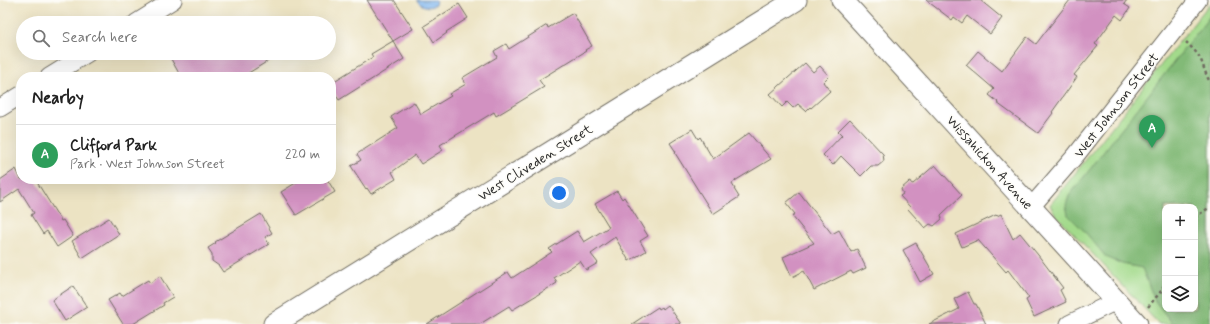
<!DOCTYPE html>
<meta charset="utf-8">
<style>
:root{--surface:#fff;--page:#f2f2f2;--text:#222;--muted:#767676;--line:#e0e0e0;--accent:#0b8043}
body{margin:0;font-family:Mynerve,sans-serif;background:var(--page);color:var(--text)}
.controls{position:absolute;right:12px;bottom:12px;display:grid;overflow:hidden;border-radius:8px;box-shadow:0 4px 16px #0002}
.controls button{width:36px;height:36px;display:grid;place-items:center;padding:0;border:0;border-bottom:1px solid var(--line);background:var(--surface);color:var(--text);font:20px sans-serif}
.you{position:absolute;left:559px;top:193px;width:14px;height:14px;margin:-10px;border:3px solid #fff;border-radius:50%;background:#1a73e8;box-shadow:0 0 0 6px #1a73e833}
.badge{display:grid;place-items:center;width:26px;height:26px;border-radius:50%;background:var(--accent);color:#fff;font-size:13px;font-weight:700}
.pin{position:absolute;translate:-50% -33px;filter:drop-shadow(0 1px 2px #0008)}
.pin::after{content:'';position:absolute;top:21px;width:14px;height:12px;background:inherit;clip-path:polygon(0 0,100% 0,50% 100%)}
.list{margin:0;padding:0;list-style:none}
h2{display:flex;justify-content:space-between;align-items:center;height:52px;margin:0;padding:0 16px;font-size:17px}
h2 small{font-size:13px;font-weight:400;color:var(--muted)}
.list li{display:grid;grid-template-columns:26px 1fr auto;gap:12px;align-items:center;box-sizing:border-box;height:60px;padding:0 16px;border-top:1px solid var(--line)}
.list b{display:block;font-size:15px;white-space:nowrap}
.list p{margin:0;font-size:13px;white-space:nowrap;color:var(--muted)}
.list em{font-size:13px;font-style:normal;color:var(--muted)}
.icon{flex:none;width:22px;height:22px;fill:none;stroke:currentColor;stroke-width:2;stroke-linecap:round;stroke-linejoin:round}
.map{position:relative;flex:none;width:1210px;height:324px;overflow:hidden}
.search{position:absolute;background:var(--surface);box-shadow:0 4px 16px #0002;left:16px;top:16px;width:320px;height:44px;display:flex;align-items:center;gap:10px;box-sizing:border-box;padding:0 14px;border-radius:22px;color:var(--muted);font-size:15px}
.panel{position:absolute;background:var(--surface);box-shadow:0 4px 16px #0002;left:16px;top:72px;width:320px;height:112px;border-radius:16px}
.map>svg:first-child{display:block}
.green{fill:#a3da8b;stroke:#67825b;fill-rule:evenodd}
.forest{fill:#82ba77;stroke:#567251;fill-rule:evenodd}
.water{fill:#7fb5ee;stroke:#55708c}
.building{fill:#d291c1}
.lines{fill:none;stroke-linecap:round;stroke-linejoin:round}
.minor-casing{stroke:#6f6b60;stroke-width:19}
.tertiary-casing{stroke:#6f6b60;stroke-width:23}
.path{stroke:#6f6b60;stroke-width:2.5;stroke-dasharray:3 3;stroke-linecap:butt}
.minor{stroke:#fff;stroke-width:17}
.tertiary{stroke:#fff;stroke-width:21}
.labels{text-anchor:middle;stroke-width:3;stroke-linejoin:round;paint-order:stroke}
.street-label{font-size:14px;fill:#2b2b2b;stroke:#fdfcf7}
</style>
<div class="map">
<svg width="1210" height="324" viewBox="0 0 1210 324">
<rect width="100%" height="100%" fill="#fdfcf7"/>
<filter id="ink" filterUnits="userSpaceOnUse"><feTurbulence type="fractalNoise" baseFrequency=".025" numOctaves="2"/><feDisplacementMap in="SourceGraphic" scale="8" xChannelSelector="R" yChannelSelector="G"/><feConvolveMatrix kernelMatrix="1 2 1 2 8 2 1 2 1" color-interpolation-filters="sRGB"/></filter>
<filter id="wash" filterUnits="userSpaceOnUse"><feTurbulence type="fractalNoise" baseFrequency=".012" numOctaves="4" result="noise"/><feDisplacementMap in="SourceGraphic" scale="16" xChannelSelector="R" yChannelSelector="G"/><feGaussianBlur stdDeviation="0.9" result="paint"/><feColorMatrix in="noise" values="0 0 0 0 0 0 0 0 0 0 0 0 0 0 0 0 0 1.4 0 .05"/><feComposite in="paint" operator="in"/></filter>
<g filter="url(#wash)">
<rect width="100%" height="100%" fill="#ece3c3"/>
<path class="green" d="M 1210,3 L 1210,324 L 1159,324 L 1056,215 L 1050,205 ZM 1165,207 L 1195,207 L 1195,309 L 1165,309 Z"/>
<path class="forest" d="M 1210,16 L 1210,324 L 1173,324 L 1155,301 L 1142,268 L 1122,264 L 1106,257 L 1086,233 L 1068,215 L 1066,205 L 1069,196 ZM 1165,207 L 1195,207 L 1195,309 L 1165,309 Z"/>
<path class="water" d="M 416,0 L 436,0 L 435,5 C 428,9 421,6 416,0 Z"/>
<g id="blocks">
<g class="building">
<path d="M 367,0 L 394,0 L 413,29 L 393,41 Z"/>
<path d="M 926,0 L 980,0 L 1002,18 L 990,34 L 967,16 L 962,23 L 954,17 L 952,20 Z"/>
<path d="M 1070,0 L 1127,0 L 1124,4 L 1130,8 L 1122,20 L 1116,15 L 1095,44 L 1098,46 L 1074,75 L 1077,77 L 1052,112 L 1053,113 L 1038,133 L 997,103 L 998,102 L 989,95 L 994,89 L 966,65 L 978,51 L 1002,71 L 1027,37 L 1036,44 Z"/>
<path d="M 459,4 L 468,18 L 446,32 L 447,33 L 434,42 L 424,26 Z"/>
<path d="M 573,13 L 592,46 L 585,50 L 586,51 L 539,80 L 544,87 L 496,116 L 494,112 L 440,145 L 443,150 L 421,164 L 415,155 L 392,172 L 396,179 L 371,194 L 367,188 L 366,189 L 351,166 L 361,160 L 357,154 L 398,128 L 391,117 L 414,102 L 421,114 L 451,96 L 449,94 L 466,84 L 462,78 L 497,57 L 494,51 L 506,44 L 509,49 L 547,25 L 548,28 Z"/>
<path d="M 393,41 L 404,59 L 339,100 L 331,88 L 331,83 L 373,57 L 371,54 Z"/>
<path d="M 180,53 L 281,53 L 242,77 L 181,77 L 171,59 Z"/>
<path d="M 805,63 L 813,72 L 820,66 L 829,76 L 823,82 L 830,91 L 811,108 L 810,107 L 806,111 L 798,104 L 793,108 L 787,102 L 782,107 L 770,94 Z"/>
<path d="M 850,119 L 883,154 L 884,161 L 878,166 L 871,166 L 861,176 L 841,156 L 833,165 L 823,155 L 842,135 L 838,131 Z"/>
<path d="M 692,129 L 698,139 L 700,137 L 713,159 L 749,133 L 771,159 L 733,182 L 732,184 L 735,189 L 734,189 L 739,197 L 713,214 L 675,153 L 676,152 L 670,143 Z"/>
<path d="M 935,165 L 962,195 L 941,215 L 942,219 L 934,226 L 930,224 L 925,228 L 908,209 L 910,207 L 900,196 L 903,194 L 901,189 L 909,182 L 913,184 Z"/>
<path d="M 16,169 L 21,179 L 35,179 L 61,221 L 63,220 L 73,236 L 57,247 L 47,231 L 43,234 L 31,215 L 34,213 L 19,189 L 0,202 L 0,180 Z"/>
<path d="M 302,179 L 327,179 L 335,192 L 296,215 L 281,192 Z"/>
<path d="M 617,191 L 622,199 L 624,197 L 648,236 L 640,241 L 646,251 L 629,261 L 615,237 L 591,254 L 598,263 L 586,270 L 580,261 L 554,278 L 557,283 L 512,310 L 509,306 L 480,324 L 427,324 L 508,272 L 512,278 L 552,252 L 549,249 L 577,231 L 584,242 L 609,227 L 595,204 Z"/>
<path d="M 799,192 L 832,234 L 839,230 L 851,252 L 857,249 L 866,268 L 853,274 L 851,271 L 814,290 L 804,271 L 792,277 L 783,257 L 814,243 L 792,216 L 795,214 L 786,203 Z"/>
<path d="M 261,214 L 272,233 L 265,237 L 269,244 L 223,272 L 219,266 L 212,261 L 212,254 L 208,248 L 216,243 L 215,242 Z"/>
<path d="M 1001,214 L 1013,239 L 1020,233 L 1038,255 L 1063,288 L 1060,290 L 1066,302 L 1034,317 L 1026,300 L 1029,298 L 1008,270 L 1006,272 L 978,240 L 962,247 L 956,234 L 996,215 L 997,216 Z"/>
<path d="M 109,218 L 119,234 L 82,258 L 72,241 Z"/>
<path d="M 916,243 L 934,274 L 920,282 L 903,250 Z"/>
<path d="M 160,276 L 173,297 L 163,303 L 164,305 L 133,324 L 123,324 L 108,300 L 120,293 L 122,296 L 148,280 L 150,283 Z"/>
<path d="M 73,286 L 87,307 L 65,321 L 52,300 Z"/>
<path d="M 968,292 L 974,304 L 976,304 L 986,324 L 929,324 L 959,309 L 954,299 Z"/>
<path d="M 668,305 L 681,324 L 632,324 L 658,307 L 659,309 L 662,307 L 663,309 Z"/>
</g>
</g>
</g>
<g filter="url(#ink)">
<use href="#blocks" fill-opacity="0" stroke="#6f6b60" stroke-width="1"/>
<g class="lines">
<defs>
<g id="minor">
<path d="M 136,23 L 173,0"/>
<path d="M 49,77 L 88,53"/>
<path d="M 0,108 L 21,95"/>
<path d="M 1031,207 L 1076,155 L 1198,0"/>
<path d="M 1069,324 L 1116,301"/>
</g>
<g id="tertiary">
<path d="M 842,0 L 1137,324"/>
<path d="M 274,324 L 796,0"/>
</g>
</defs>
<use href="#minor" class="minor-casing"/>
<use href="#tertiary" class="tertiary-casing"/>
<g class="path">
<path d="M 1186,42 C 1191,47 1198,53 1201,60 C 1204,68 1206,75 1210,82"/>
<path d="M 1195,217 L 1210,207"/>
<path d="M 1148,307 L 1162,290 L 1165,283"/>
</g>
<use href="#minor" class="minor"/>
<use href="#tertiary" class="tertiary"/>
</g>
</g>
<g class="labels">
<g class="street-label">
<text transform="translate(1116 105) rotate(-52)" y="5">West Johnson Street</text>
<text transform="translate(535 162) rotate(-32)" y="5">West Cliveden Street</text>
<text transform="translate(990 162) rotate(48)" y="5">Wissahickon Avenue</text>
</g>
</g>
</svg>
<div class="controls">
<button>+</button>
<button>−</button>
<button><svg class="icon" aria-label="layers" viewBox="0 0 24 24"><path d="M12 4l9 5-9 5-9-5zM3 14l9 5 9-5"/></svg></button>
</div>
<div class="you"></div>
<div class="pin badge" style="left:1152px;top:148px;background:#2e9e5b">A</div>
<div class="search"><svg class="icon" aria-label="search" viewBox="0 0 24 24"><circle cx="10" cy="10" r="6"/><path d="M15 15l6 6"/></svg>Search here</div>
<section class="panel">
<h2>Nearby<small></small></h2>
<ul class="list">
<li><span class="badge" style="background:#2e9e5b">A</span><div><b>Clifford Park</b><p>Park · West Johnson Street</p></div><em>220 m</em></li>
</ul>
</section>
</div>
